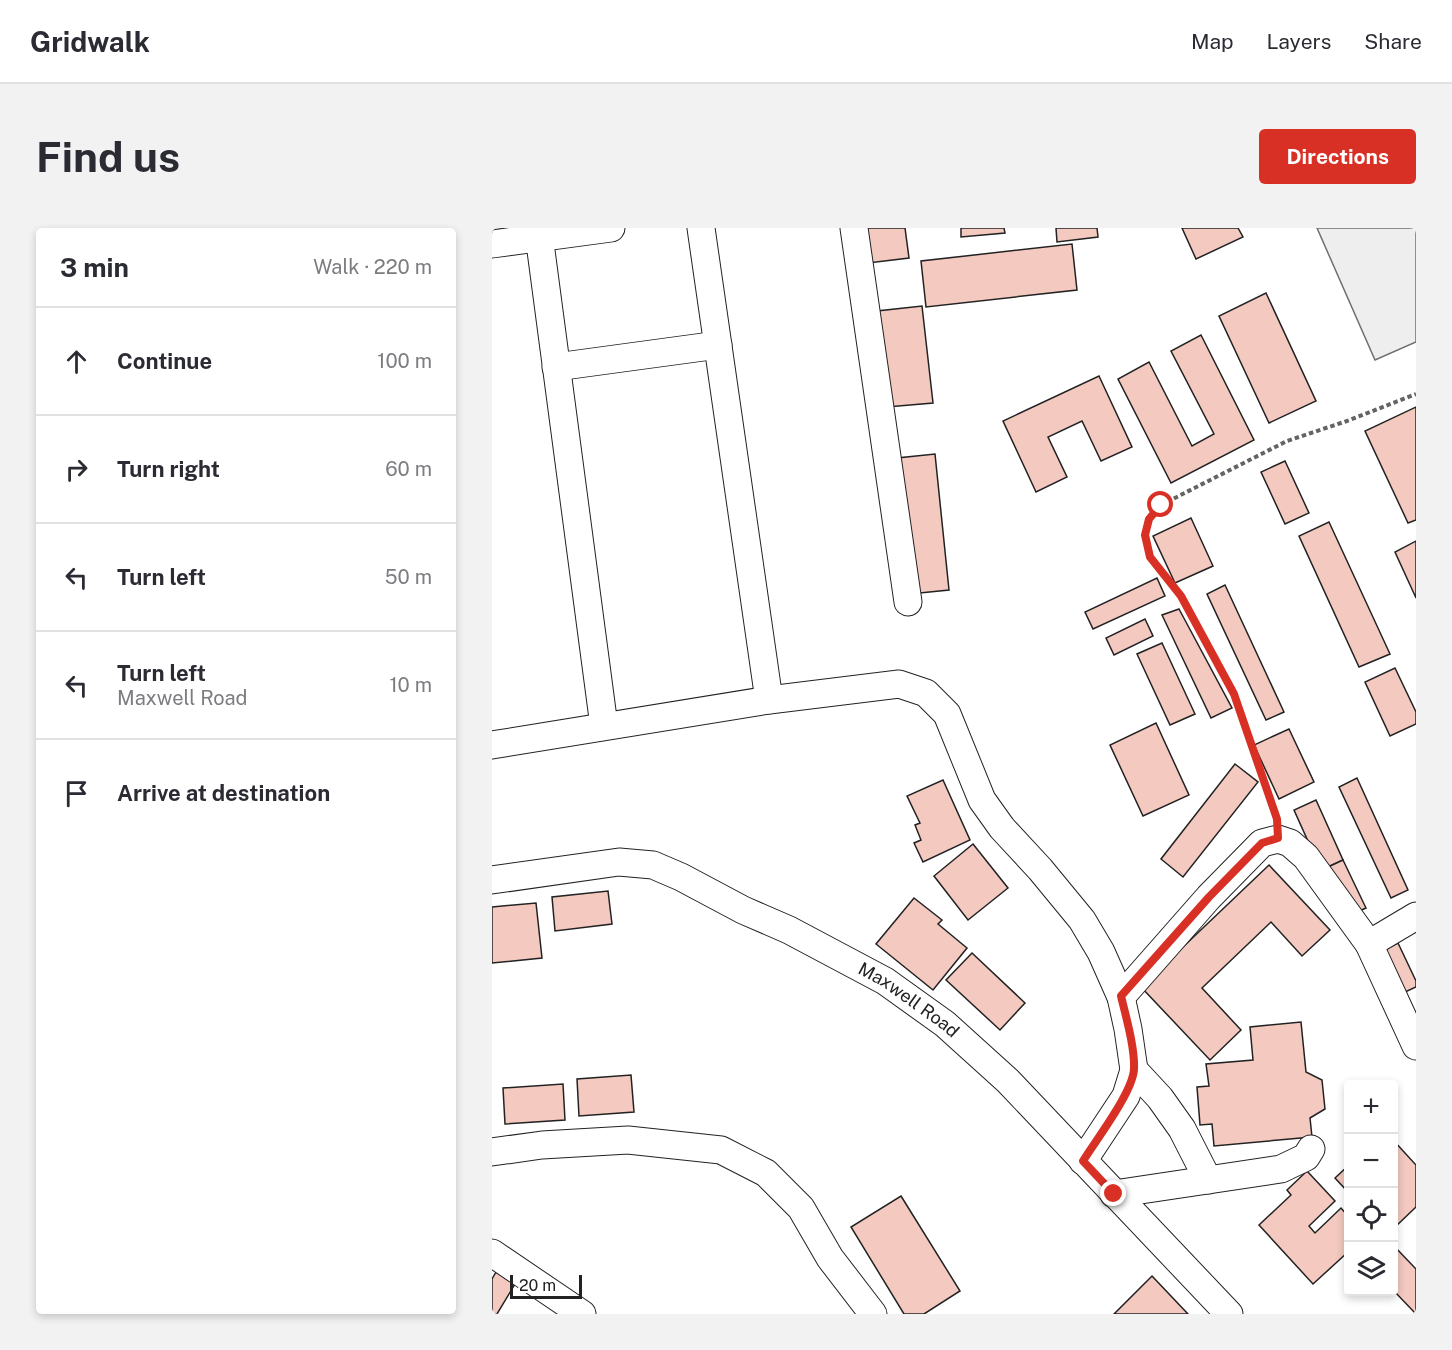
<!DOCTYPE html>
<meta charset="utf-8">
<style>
:root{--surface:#fff;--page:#f2f2f3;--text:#2b2b33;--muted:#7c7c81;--line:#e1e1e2;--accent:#d93025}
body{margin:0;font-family:"Public Sans",sans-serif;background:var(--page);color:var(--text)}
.controls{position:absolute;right:18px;bottom:18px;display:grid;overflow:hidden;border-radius:6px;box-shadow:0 3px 9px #0003}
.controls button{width:54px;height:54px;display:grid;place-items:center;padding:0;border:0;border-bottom:2px solid var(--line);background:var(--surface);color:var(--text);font:30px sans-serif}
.scale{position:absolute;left:18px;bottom:15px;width:72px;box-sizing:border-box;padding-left:6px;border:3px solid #222;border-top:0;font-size:16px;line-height:21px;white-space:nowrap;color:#222;-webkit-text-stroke:4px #fff;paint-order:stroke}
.stop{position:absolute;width:18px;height:18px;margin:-14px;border:4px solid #d93025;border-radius:50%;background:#fff}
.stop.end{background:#d93025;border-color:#fff;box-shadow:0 2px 6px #0008}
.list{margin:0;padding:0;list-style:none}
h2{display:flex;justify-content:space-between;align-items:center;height:78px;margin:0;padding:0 24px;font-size:26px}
h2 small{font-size:20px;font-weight:400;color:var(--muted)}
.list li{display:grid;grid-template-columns:39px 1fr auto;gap:18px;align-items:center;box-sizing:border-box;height:108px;padding:0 24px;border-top:2px solid var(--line)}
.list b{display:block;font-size:22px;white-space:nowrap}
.list p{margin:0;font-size:20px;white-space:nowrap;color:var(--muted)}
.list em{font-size:20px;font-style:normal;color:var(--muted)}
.icon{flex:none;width:33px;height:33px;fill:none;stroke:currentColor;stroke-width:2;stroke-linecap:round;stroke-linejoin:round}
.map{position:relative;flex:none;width:924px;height:1086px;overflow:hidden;border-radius:6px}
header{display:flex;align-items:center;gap:36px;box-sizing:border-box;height:84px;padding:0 30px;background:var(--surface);border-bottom:2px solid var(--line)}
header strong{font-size:28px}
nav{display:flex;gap:33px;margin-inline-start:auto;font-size:21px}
.intro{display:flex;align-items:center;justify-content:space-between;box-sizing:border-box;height:144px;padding:0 36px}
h1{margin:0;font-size:42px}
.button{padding:15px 27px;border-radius:6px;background:var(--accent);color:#fff;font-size:21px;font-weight:700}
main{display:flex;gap:36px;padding:0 36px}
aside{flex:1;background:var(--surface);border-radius:6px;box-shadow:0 3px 9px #0003}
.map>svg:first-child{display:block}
.green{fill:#eee;stroke:#6f6f6f;stroke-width:1.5}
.building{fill:#f3c9c0;stroke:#222;stroke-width:1.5}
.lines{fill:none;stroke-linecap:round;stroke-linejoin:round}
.minor-casing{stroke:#222;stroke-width:29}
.path{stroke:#646464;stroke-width:4;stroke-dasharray:4.5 3;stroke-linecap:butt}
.minor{stroke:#fff;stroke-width:27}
.route{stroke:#d93025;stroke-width:8}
.labels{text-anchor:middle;stroke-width:4.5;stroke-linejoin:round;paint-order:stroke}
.street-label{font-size:18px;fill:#222;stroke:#fff}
</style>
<header>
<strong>Gridwalk</strong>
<nav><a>Map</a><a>Layers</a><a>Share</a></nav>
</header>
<div class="intro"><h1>Find us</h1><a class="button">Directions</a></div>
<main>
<aside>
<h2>3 min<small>Walk · 220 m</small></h2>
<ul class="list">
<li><svg class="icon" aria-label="ahead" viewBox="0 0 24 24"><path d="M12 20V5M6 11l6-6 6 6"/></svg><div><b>Continue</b></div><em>100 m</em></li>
<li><svg class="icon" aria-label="right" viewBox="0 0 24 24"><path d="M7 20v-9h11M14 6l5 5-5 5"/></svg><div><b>Turn right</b></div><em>60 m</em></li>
<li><svg class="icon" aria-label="left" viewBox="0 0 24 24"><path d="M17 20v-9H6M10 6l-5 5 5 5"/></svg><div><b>Turn left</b></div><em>50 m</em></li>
<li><svg class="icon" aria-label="left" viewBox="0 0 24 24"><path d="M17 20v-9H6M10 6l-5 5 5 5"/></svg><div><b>Turn left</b><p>Maxwell Road</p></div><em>10 m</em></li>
<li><svg class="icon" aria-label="arrive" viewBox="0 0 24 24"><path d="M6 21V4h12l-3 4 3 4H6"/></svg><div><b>Arrive at destination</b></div></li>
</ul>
</aside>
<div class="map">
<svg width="924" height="1086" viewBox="0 0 924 1086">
<rect width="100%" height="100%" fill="#fff"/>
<path class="green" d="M 825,0 L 924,0 L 924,114 L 883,132 Z"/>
<g class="building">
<path d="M 371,0 L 413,0 L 417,30 L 376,35 Z"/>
<path d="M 469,0 L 512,0 L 513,5 L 469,9 Z"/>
<path d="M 564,0 L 605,0 L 606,9 L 565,14 Z"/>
<path d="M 690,0 L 746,0 L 751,9 L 704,31 Z"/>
<path d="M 580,16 L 585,62 L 434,79 L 429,33 Z"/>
<path d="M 774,65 L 824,173 L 777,195 L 727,88 Z"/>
<path d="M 430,78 L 441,175 L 395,179 L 385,83 Z"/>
<path d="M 709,107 L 762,212 L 679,255 L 626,151 L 657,134 L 700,218 L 722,206 L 679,123 Z"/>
<path d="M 607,148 L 640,219 L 609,233 L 590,193 L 556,209 L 575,249 L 544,264 L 511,193 Z"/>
<path d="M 924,179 L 924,292 L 916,295 L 873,203 Z"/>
<path d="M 443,226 L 457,362 L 418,366 L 405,230 Z"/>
<path d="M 793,233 L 817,285 L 793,296 L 769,244 Z"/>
<path d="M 699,290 L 721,338 L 683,355 L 661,308 Z"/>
<path d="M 837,294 L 898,426 L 867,439 L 807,308 Z"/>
<path d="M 924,313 L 924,370 L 903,324 Z"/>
<path d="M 665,350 L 673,368 L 601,401 L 593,384 Z"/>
<path d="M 733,357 L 792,484 L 774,492 L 715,366 Z"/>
<path d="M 687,381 L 740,480 L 719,490 L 670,387 Z"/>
<path d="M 653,391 L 661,408 L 622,427 L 614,410 Z"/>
<path d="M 670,415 L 703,486 L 678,497 L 645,426 Z"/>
<path d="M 903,440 L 924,484 L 924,496 L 898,508 L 873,454 Z"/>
<path d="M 664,495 L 697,567 L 651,588 L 618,517 Z"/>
<path d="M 797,501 L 822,554 L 787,571 L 762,517 Z"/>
<path d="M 743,536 L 766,554 L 691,649 L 669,631 Z"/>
<path d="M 865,550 L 916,662 L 899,670 L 847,559 Z"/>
<path d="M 451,552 L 478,612 L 431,634 L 422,615 L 429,612 L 423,597 L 428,595 L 415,568 Z"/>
<path d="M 824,572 L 851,632 L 829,642 L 802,582 Z"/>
<path d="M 481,616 L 516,660 L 476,692 L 442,648 Z"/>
<path d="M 851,632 L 874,680 L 858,687 L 836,639 Z"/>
<path d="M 777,637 L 838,702 L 810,728 L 779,694 L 710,760 L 749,802 L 718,832 L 649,759 Z"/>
<path d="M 116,663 L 120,696 L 63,703 L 60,669 Z"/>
<path d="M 422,670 L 450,692 L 446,696 L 475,720 L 441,762 L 384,716 Z"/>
<path d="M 44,675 L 50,730 L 0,735 L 0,679 Z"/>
<path d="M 906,715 L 924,753 L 924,759 L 911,765 L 891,722 Z"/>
<path d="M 480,725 L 533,775 L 508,802 L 454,752 Z"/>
<path d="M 809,794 L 814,844 L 830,852 L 833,881 L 818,890 L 820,909 L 722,918 L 720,896 L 708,897 L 705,859 L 717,858 L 714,836 L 761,832 L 758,799 Z"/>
<path d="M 139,847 L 142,884 L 87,888 L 85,851 Z"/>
<path d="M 71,856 L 73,892 L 13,896 L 11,860 Z"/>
<path d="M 902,913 L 924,937 L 924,979 L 902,1000 Z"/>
<path d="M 856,938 L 856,964 L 843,950 Z"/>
<path d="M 815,943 L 843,973 L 817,998 L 823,1005 L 849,980 L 856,988 L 856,1024 L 821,1056 L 767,997 L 799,967 L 795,962 Z"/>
<path d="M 409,968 L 468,1063 L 432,1086 L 412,1086 L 359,999 Z"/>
<path d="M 902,1018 L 924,1041 L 924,1086 L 902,1063 Z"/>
<path d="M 4,1044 L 23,1056 L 5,1086 L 0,1086 L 0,1051 Z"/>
<path d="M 660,1048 L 696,1086 L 622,1086 Z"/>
</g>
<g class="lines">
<defs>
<g id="minor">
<path d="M 46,0 L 112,498"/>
<path d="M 209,0 L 277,472"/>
<path d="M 362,0 L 416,374"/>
<path d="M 0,16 L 119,0"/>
<path d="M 64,139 L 226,117"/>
<path d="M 0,517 L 277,472 L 407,456 L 434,465 L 455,486 L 490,572 L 510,600 L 548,641 L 590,692 L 609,724 L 629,769 L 636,801 L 642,842 L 634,868 L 591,933"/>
<path id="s1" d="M 0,652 L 127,634 L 161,637 L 189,649 L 251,682 L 297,702 L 393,753 L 453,796 L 516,853 L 737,1086"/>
<path d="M 877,716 L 924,688"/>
<path d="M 629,769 L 717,669 L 770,615 L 786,611 L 798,615 L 814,629 L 877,716 L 924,818"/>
<path d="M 642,842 L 668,870 L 690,901 L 716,952"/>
<path d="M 0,924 L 50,917 L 136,912 L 229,922 L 274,945 L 309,980 L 338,1030 L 381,1086"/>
<path d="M 622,966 L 789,941 L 814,929 L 819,921"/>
<path d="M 0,1025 L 90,1086"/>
</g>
</defs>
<use href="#minor" class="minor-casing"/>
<path class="path" d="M 783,586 L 742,466 L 689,368 L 658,329 L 653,307 L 657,291 L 669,277 L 795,213 L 855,193 L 924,166"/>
<use href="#minor" class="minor"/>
</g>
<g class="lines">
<path class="route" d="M 622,966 L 591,933 C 604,912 641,864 642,841 C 643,820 634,789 629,768 L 717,669 L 770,615 L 786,610 L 785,591 L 742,466 L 689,368 L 658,329 L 653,307 L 657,291 L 669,277"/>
</g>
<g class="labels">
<g class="street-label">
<text dy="6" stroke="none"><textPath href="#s1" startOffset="452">Maxwell Road</textPath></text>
</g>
</g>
</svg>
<div class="controls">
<button>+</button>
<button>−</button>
<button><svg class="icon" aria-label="locate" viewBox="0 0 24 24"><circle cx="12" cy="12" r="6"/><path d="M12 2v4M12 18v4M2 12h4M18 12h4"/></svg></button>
<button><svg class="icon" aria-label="layers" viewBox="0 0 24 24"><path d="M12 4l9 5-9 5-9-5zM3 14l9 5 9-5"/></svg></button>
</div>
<div class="scale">20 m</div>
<div class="stop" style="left:669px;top:277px"></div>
<div class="stop end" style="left:622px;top:966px"></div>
</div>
</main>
